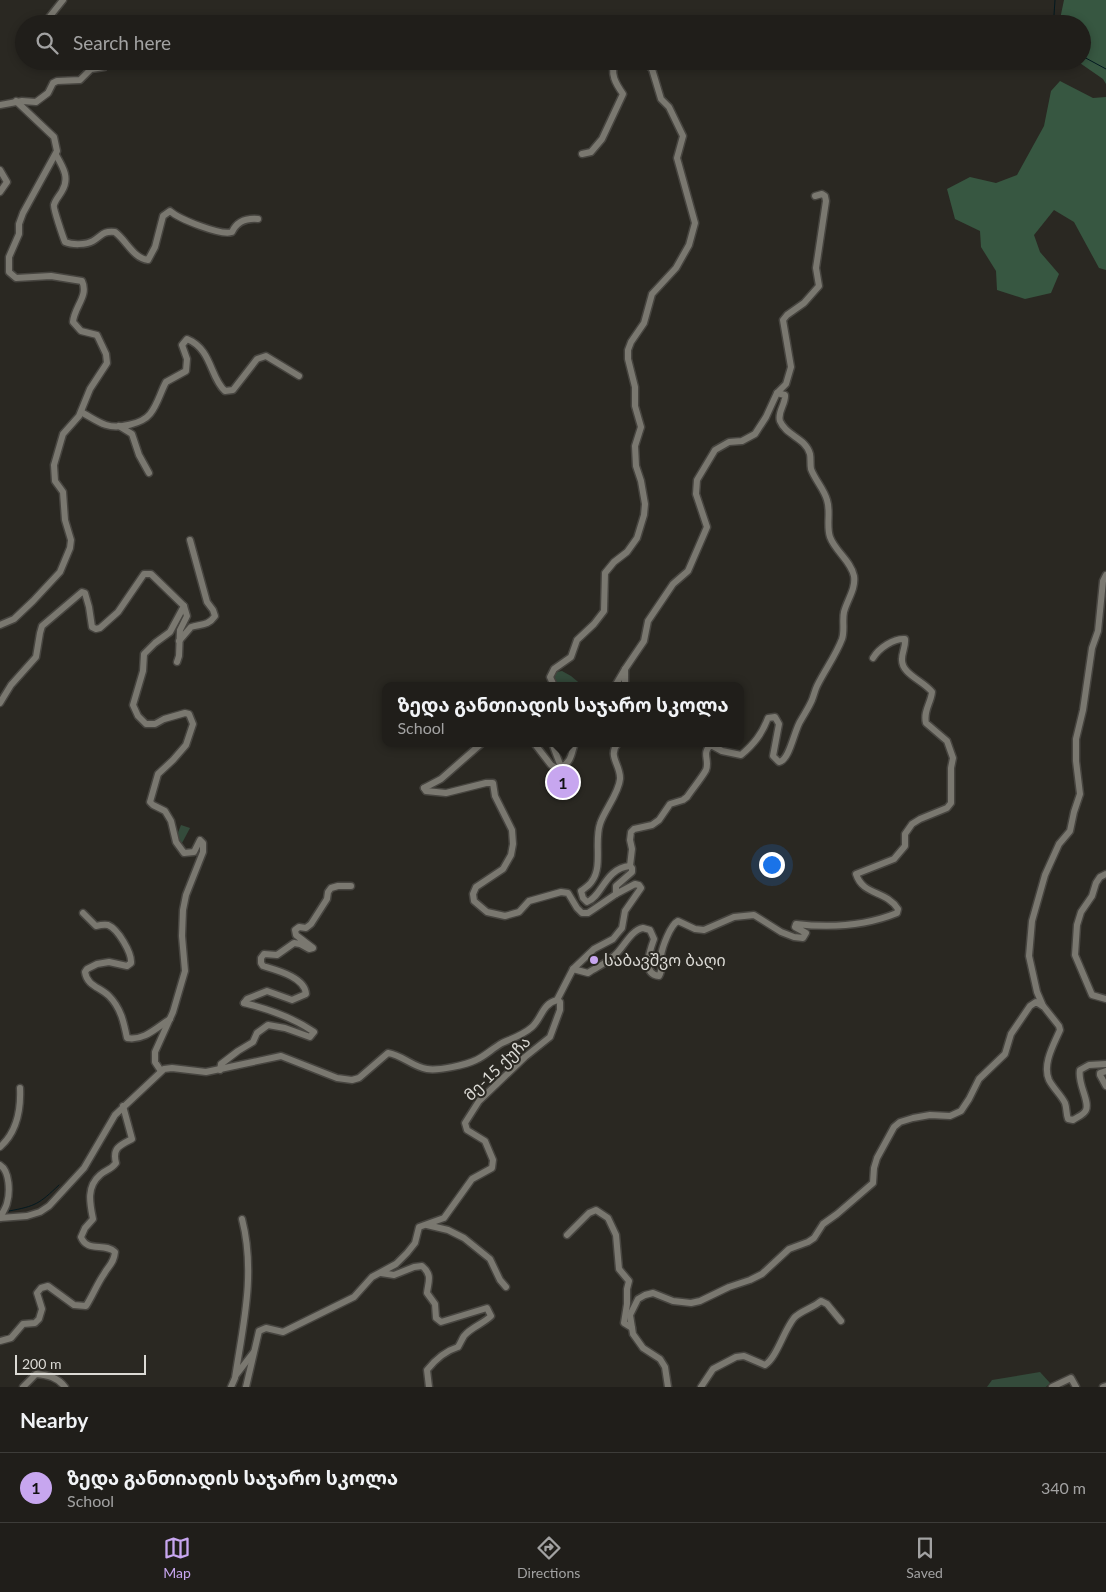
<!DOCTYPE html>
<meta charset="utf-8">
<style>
:root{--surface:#201e1a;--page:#282723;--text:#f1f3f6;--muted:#a2a2a2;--line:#3d3c39;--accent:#c7a6ef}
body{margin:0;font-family:Lato,"Noto Sans Georgian",sans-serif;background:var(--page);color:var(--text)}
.scale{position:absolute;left:15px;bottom:12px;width:131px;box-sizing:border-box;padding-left:5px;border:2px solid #dbdad5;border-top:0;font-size:14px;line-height:18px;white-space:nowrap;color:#dbdad5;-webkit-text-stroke:4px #2a2822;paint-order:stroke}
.you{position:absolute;left:771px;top:864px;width:18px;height:18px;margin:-12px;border:4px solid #fff;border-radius:50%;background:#1a73e8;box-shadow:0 0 0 8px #1a73e833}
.badge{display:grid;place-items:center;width:32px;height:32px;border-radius:50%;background:var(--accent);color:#111;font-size:16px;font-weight:700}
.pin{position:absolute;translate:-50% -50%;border:2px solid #fff;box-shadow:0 1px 5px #0006}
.popup{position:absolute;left:382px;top:682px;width:362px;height:65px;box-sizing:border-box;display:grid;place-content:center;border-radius:10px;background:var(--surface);filter:drop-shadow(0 1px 4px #0005);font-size:16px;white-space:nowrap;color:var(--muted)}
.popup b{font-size:19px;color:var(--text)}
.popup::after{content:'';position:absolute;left:50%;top:100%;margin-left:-10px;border:10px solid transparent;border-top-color:var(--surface)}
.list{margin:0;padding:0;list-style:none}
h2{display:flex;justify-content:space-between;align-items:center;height:65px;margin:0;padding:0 20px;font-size:21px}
h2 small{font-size:16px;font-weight:400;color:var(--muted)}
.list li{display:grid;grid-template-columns:32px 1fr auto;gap:15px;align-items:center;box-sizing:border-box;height:70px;padding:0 20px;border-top:1px solid var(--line)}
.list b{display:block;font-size:19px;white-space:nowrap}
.list p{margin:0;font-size:16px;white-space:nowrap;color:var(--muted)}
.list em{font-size:16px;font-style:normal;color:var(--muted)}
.icon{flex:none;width:28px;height:28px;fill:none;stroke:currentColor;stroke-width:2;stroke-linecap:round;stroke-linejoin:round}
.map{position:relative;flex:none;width:1106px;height:1387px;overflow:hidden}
.search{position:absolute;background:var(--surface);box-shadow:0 2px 8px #0003;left:15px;right:15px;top:15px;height:55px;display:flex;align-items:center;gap:12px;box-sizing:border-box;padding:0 18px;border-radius:28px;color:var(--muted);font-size:19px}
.sheet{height:135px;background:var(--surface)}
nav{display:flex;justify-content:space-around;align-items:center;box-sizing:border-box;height:70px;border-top:1px solid var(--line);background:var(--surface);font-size:14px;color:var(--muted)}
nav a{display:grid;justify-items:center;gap:2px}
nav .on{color:var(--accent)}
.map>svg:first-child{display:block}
.green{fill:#344b3b}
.forest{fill:#375741}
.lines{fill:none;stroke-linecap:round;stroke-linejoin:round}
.stream{stroke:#031920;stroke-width:1}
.minor-casing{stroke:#474540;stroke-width:9}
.minor{stroke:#7a7870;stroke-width:6}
.poi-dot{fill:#c7a6ef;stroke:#2a2822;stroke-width:2}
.labels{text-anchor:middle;stroke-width:4;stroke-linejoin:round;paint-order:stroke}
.poi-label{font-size:16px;fill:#dbdad5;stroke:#2a2822;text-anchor:start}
.street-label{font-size:16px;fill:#dbdad5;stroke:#2a2822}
</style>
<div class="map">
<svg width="1106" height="1387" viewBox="0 0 1106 1387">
<rect width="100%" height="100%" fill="#2a2822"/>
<g class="green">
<path d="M 562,671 L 571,676 L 583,686 L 558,686 C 555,680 553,678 556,672 Z"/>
<path d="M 181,825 L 190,828 L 181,845 L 177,835 Z"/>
<path d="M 1040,1372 L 1050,1383 L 1046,1387 L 987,1387 L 992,1380 Z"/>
</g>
<g class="forest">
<path d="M 1064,0 L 1106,0 L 1106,84 L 1103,79 L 1077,61 L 1082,61 L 1082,24 L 1059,24 Z"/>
<path d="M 1060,81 L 1093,98 L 1106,97 L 1106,270 L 1099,268 L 1074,222 L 1054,210 L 1034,235 L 1040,252 L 1059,274 L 1051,293 L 1025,299 L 997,290 L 996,271 L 981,247 L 980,231 L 955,219 L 947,189 L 970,177 L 996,183 L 1017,175 L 1044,126 L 1051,91 Z"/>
</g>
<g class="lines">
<g class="stream">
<path d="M 1055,0 L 1054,15 L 1059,24"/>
<path d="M 1082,56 L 1106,69"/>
<path d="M 9,1211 C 36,1206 39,1204 59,1185"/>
</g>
<defs>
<g id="minor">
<path d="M 48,24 L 47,20 L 63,0"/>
<path d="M 0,105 L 22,101 L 36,102 L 48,93 L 53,83 L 57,81 L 80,80 L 91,69 L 104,67 L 106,61"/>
<path d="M 582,154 L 591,152 L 602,139 L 623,94 C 616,84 609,73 616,61"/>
<path d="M 56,155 C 63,167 70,178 62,191 C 60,195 55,200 54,205 C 53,208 63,237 65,242 C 72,245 86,245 93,241 C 103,235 102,231 115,232 C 126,240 134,259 148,260 L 155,247 L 163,216 L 170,211 C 179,219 221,236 232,232 C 237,221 246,218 258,219"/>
<path d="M 0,170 L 7,182 L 0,192"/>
<path d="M 81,412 C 89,416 97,422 106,425 C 118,429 142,424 150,414 C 158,404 160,393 166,382 L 186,371 L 187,359 L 182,345 L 187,339 C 212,349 210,378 225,391 L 233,390 L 257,359 L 266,356 L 299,376"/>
<path d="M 119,426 L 132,434 L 139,455 L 149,473"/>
<path d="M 0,625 L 14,619 L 33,601 L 60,572 L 70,548 L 71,540 L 65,520 L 63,492 L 55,481 L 54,465 L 63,434 L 79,416 L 90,389 L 107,363 L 106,354 L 97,335 L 81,331 L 73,322 C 74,307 89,296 82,281 L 51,276 L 16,278 L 9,272 L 9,257 L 19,234 L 19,224 L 23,213 L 57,151 L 54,137 L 16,101"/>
<path d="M 179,641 L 191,627 C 201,624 208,626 215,616 L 213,610 L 207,602 L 190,540"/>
<path d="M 177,662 L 179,656 L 180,630 L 187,616 L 184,606"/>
<path d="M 625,669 L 644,641 L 648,621 L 673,584 L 688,571 L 704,534 L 707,527 L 696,494 L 697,480 L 715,450 L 729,442 L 742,441 L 755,434 L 766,417 L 777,393 L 786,384 L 791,367 L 783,320 L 787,315 L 804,303 L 819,286 L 816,268 L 826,201 L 825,196 L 822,194 L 815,196"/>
<path d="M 554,686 L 550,677 L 554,669 L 571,657 L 577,640 L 594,624 L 604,611 L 605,573 L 614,562 L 627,552 L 637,538 L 644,515 L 645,504 L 641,481 L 636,466 L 635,446 L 641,427 L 635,406 L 635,387 L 628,359 L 628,350 L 631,342 L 644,323 L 652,294 L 676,268 L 689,245 L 695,223 L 677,158 L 683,136 L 669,107 L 661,99 L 652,69 L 643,61"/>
<path d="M 615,686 L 625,669 L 625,686"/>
<path d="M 0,703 L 11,685 L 36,657 L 40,633 L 42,626 L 82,592 L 85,593 L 89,607 L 92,627 L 96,629 L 100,628 L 118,612 L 144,574 L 151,574 L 184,606 L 170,632 L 155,643 L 144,654 L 143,671 L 133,705 L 138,716 L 146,724 L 155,724 L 164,719 L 185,713 L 189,714 L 193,724 L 186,745 L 173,760 L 158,774 L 150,802 L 153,805 L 165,811 L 171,821 L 176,842 L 184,853 L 194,852 L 200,840 L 203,843 L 203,852 L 186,895 L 183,910 L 182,936 L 185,971 L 173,1012 L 155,1052 L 155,1062 L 161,1071"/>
<path d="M 534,743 L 551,765 L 556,768 L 561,767"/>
<path d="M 552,743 L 561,767 C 572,762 571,753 575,743"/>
<path d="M 424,788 L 426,791 L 446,793 L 486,783 L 493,783 L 495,796 L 512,830 L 513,844 L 511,855 L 503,869 L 476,887 L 473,894 L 474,901 L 487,912 L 505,916 L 519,912 L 529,901 L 561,892 L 568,893 L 577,908 L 582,913 L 588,913 L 594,909 L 616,894"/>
<path d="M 424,788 L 441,779 L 482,743"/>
<path d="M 630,866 L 632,849 L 630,840 L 631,832 L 634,829 L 652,825 L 659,820 L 670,804 L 683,800 L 687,797 C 693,788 701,779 706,770 C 710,760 701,753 711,745 L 722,751 L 741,755 C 754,744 762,734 768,718 L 775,717 L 779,724 L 773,756 L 779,762 C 790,760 794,730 801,720 C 805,713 809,707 812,700 C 814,695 815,690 817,686 C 825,670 836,655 842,639 C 845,630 842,621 844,612 C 847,600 856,589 854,576 C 851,561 835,551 830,537 C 826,525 831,512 827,500 C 824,489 815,480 811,469 C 810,464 811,459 810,454 C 806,438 786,436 780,421 C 777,412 786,404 785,395 L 777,393"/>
<path d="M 1106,874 L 1100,877 L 1096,883 L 1092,896 L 1081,912 L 1077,925 L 1075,955 L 1092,995 L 1106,999"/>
<path d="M 83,913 L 96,926 C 100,925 104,924 108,925 C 118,929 132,953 131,963 L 127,966 L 109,962 L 97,964 L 87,969 L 85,972 C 87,986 100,987 109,996 C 121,1008 124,1023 127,1038 C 144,1041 156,1028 170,1019"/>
<path d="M 573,969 L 588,973 C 597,967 607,963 615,955 C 624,947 631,930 643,928 L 650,930 L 654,939 C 650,950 641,974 659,976 C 663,970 661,963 661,956 C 662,948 670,925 678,921 L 695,929 L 704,930 L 734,917 L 754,915 L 781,932 L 794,937 L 803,938 L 806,933 L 795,927 L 796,924 C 830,928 865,926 897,913 L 898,909 C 886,890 863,896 856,874 L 894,859 L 905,846 L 905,834 L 912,824 L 920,819 L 947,808 L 951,803 L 951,768 L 953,758 L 947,741 L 926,723 C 923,711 931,703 932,692 C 924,681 901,674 902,659 C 902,652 906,646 905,639 C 894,638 879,648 873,658"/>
<path d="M 244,1003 L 247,999 L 267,991 L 292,1000 L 306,994 C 305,977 276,970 263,966 L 261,963 L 261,958 L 264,954 L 277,955 L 294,943 L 300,944 L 309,949 L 313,948 L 296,935 L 295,930 L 299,927 L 306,928 L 311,924 L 327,899 L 328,892 L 331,888 L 338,886 L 351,886"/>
<path d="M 1043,1006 L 1037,992 L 1029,956 L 1032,921 L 1045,875 L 1059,844 L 1070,831 L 1074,812 L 1080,794 L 1076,761 L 1076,739 L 1083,710 L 1092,648 L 1098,631 L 1103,581 L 1106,575"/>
<path d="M 220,1070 L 221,1064 L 238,1051 L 253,1042 L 257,1033 L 268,1025 L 285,1028 L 310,1037 L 314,1032 C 294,1018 268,1009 244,1003"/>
<path d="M 1106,1071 L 1100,1073 L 1100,1075 L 1106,1086"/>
<path d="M 0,1147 C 17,1132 21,1110 20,1088"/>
<path d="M 0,1165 C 10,1171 10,1193 7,1203 C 6,1208 2,1213 0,1218"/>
<path d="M 0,1218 L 27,1216 L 40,1212 L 49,1206 L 84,1168 L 115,1115 L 164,1069 L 172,1068 L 206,1072 L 281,1056 L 337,1078 L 352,1080 L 359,1078 L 388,1053 C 402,1055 413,1067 427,1069 C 438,1071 466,1065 476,1060 C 485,1056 493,1048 502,1043 C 513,1038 523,1035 532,1027 C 542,1018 542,1004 557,1000 L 573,969 L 594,949 L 613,939 L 617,934 L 622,928 L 625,911 L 641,888 L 639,885 L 635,884 L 616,894 L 616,886 L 632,872 L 632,868 L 630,866 C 605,868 602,897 587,902 L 583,898 L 581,891 C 585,888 590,885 592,881 C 603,866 594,842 600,824 C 604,811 619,793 620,779 C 621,765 607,756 618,743"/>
<path d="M 427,1225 L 448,1230 L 464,1238 L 490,1259 L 500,1280 L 506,1287"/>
<path d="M 567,1235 L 589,1213 L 596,1210 L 608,1218 L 616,1235 L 619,1269 L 629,1281 L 627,1289 L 627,1304 L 624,1323 L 632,1328"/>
<path d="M 381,1273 L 394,1275 L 414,1267 L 422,1266 C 433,1275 428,1282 427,1293 L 435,1304 L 436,1318 L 441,1322 L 487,1308 L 491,1316 C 483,1324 471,1327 464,1336 C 462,1339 460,1344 458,1347 C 445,1351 435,1360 427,1370 L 429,1387"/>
<path d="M 0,1341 L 11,1338 L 23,1324 L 35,1323 L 39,1319 L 42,1309 L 37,1293 L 41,1288 L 48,1286 L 74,1305 L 86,1306 C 93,1295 97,1284 104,1274 C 109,1265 114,1263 115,1252 C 105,1242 87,1253 81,1237 L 85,1228 L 93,1219 C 90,1204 86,1187 100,1175 C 105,1170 111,1170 116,1163 C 112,1148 120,1145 132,1139 L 123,1106"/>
<path d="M 236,1375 L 253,1353"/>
<path d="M 23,1387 L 36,1374 C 48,1375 57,1377 65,1387"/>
<path d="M 231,1387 L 235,1378 C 243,1325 256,1273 242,1219"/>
<path d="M 246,1387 L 259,1331 L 266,1328 L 283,1332 L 354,1297 L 372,1277 L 396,1264 L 407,1253 L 415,1243 L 419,1227 L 444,1218 L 472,1179 L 492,1168 L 493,1160 L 485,1141 L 467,1130 L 465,1123 L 479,1101 L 525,1057 L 550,1037 L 560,1010 L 560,1002 L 557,1000"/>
<path d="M 668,1387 L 665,1367 L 660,1359 L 643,1348 L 633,1334 L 630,1315 L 638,1299 L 645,1295 L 653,1293 L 673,1301 L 691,1303 L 700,1301 L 729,1287 L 750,1280 L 762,1274 L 789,1249 L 808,1242 L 814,1238 L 823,1224 L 837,1214 L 873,1183 L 874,1168 L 877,1158 L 894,1127 L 900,1122 L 913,1118 L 930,1115 L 950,1116 L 961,1111 L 969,1099 L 979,1079 L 1005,1054 L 1011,1034 L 1030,1006 L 1036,1002 L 1044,1007 L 1059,1026 L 1060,1030 C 1054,1044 1042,1064 1049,1080 C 1053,1088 1061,1095 1065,1103 C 1067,1109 1066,1114 1068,1119 L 1073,1120 C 1077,1117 1084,1115 1086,1110 C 1090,1101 1077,1083 1080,1070 L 1089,1065 L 1106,1064"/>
<path d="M 701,1387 L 713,1369 L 736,1357 L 744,1356 L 765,1365 C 777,1357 783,1332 794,1318 C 800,1311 813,1308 821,1301 L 827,1304 L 841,1321"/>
<path d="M 1052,1387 L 1071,1378 L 1076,1387"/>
<path d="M 1103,1387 L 1106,1386"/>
</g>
</defs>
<use href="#minor" class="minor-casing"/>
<use href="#minor" class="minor"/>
</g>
<circle class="poi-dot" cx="594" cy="960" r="5"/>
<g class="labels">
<g class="poi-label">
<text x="604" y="966">საბავშვო ბაღი</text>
</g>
<g class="street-label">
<text transform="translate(497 1068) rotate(-44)" y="6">მე-15 ქუჩა</text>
</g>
</g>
</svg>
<div class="scale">200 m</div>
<div class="you"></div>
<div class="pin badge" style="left:563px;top:782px">1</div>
<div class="popup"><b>ზედა განთიადის საჯარო სკოლა</b>School</div>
<div class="search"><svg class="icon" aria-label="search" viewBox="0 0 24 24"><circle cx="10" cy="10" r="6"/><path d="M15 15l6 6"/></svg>Search here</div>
</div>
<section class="sheet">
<h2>Nearby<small></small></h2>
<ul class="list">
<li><span class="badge">1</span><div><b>ზედა განთიადის საჯარო სკოლა</b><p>School</p></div><em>340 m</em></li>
</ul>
</section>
<nav>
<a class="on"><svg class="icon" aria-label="map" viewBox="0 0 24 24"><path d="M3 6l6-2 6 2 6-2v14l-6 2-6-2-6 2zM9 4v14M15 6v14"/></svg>Map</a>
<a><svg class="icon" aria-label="directions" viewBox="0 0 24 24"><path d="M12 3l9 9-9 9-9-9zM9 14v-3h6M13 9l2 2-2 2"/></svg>Directions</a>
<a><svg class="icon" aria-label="saved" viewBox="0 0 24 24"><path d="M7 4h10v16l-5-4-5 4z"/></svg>Saved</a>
</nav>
